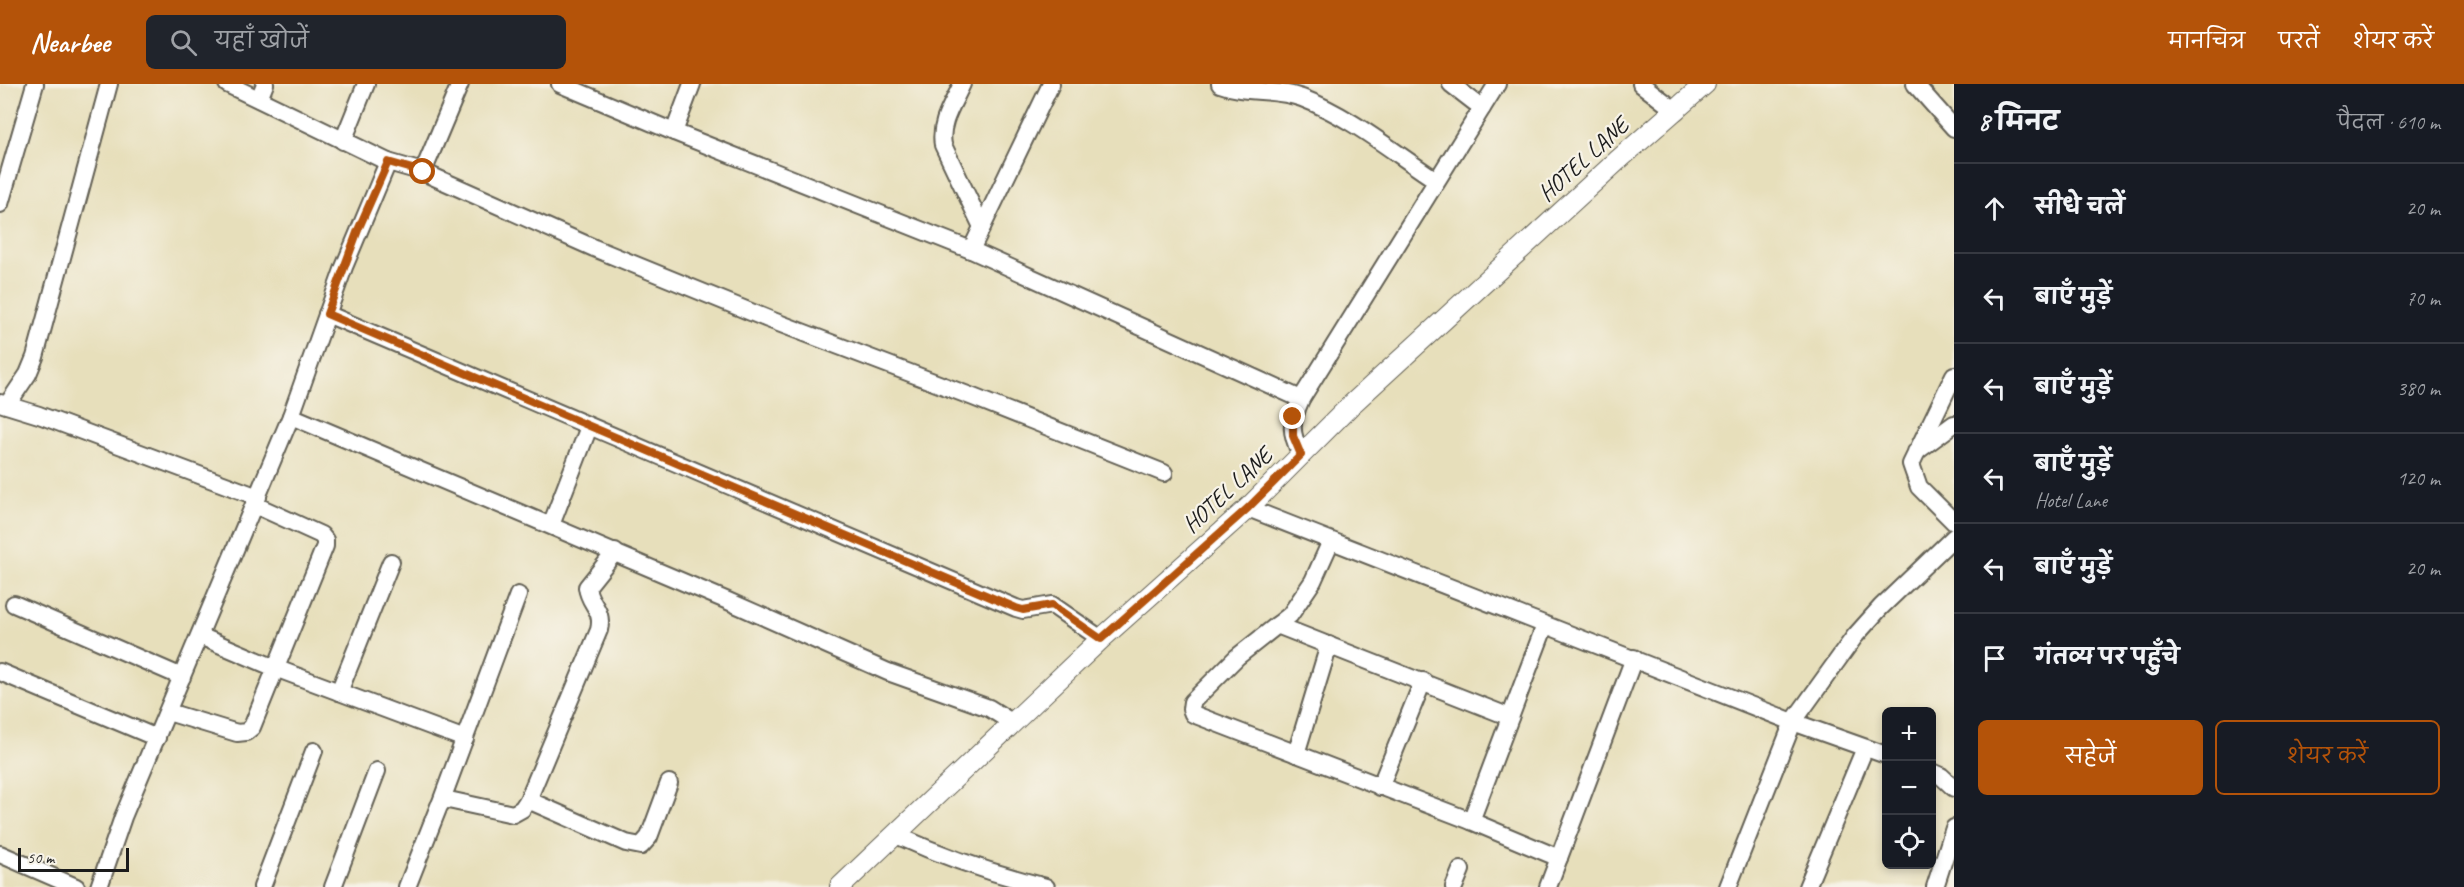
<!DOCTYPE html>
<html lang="hi">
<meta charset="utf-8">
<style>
:root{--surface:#171b24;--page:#20242c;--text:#f1f3f6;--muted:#9ea1a6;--line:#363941;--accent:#b45309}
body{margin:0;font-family:Caveat,"Playpen Sans Deva",sans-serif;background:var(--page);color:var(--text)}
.controls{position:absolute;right:18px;bottom:18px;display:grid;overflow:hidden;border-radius:9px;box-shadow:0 3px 9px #0003}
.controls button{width:54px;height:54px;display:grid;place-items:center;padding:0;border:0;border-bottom:2px solid var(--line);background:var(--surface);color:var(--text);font:30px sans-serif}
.scale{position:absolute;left:18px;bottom:15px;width:111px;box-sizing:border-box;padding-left:6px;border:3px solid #1c1c1c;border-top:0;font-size:16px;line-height:21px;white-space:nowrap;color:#1c1c1c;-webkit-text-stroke:4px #f7f3e8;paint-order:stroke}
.stop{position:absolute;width:18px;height:18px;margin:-14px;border:4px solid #b45309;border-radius:50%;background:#fff}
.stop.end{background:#b45309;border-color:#fff;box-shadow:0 2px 6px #0008}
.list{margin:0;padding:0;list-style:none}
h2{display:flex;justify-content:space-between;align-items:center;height:78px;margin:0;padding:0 24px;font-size:26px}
h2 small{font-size:20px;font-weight:400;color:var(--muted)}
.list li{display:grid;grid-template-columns:39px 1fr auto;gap:18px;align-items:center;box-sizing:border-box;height:90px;padding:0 24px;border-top:2px solid var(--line)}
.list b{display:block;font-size:22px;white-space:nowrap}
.list p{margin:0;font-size:20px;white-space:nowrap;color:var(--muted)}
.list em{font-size:20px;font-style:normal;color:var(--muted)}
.actions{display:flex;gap:12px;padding:18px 24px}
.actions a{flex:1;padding:14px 0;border:2px solid var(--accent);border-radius:9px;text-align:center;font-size:21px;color:var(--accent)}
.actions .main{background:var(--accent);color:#fff}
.icon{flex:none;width:33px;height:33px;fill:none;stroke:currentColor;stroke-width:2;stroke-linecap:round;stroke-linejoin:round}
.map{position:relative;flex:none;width:1954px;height:803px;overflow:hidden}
header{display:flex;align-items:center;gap:36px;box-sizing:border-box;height:84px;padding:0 30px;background:var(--accent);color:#fff}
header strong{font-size:28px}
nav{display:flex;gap:33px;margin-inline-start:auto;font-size:21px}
.search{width:420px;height:54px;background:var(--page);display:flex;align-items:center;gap:15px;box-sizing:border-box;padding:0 21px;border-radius:9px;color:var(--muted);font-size:22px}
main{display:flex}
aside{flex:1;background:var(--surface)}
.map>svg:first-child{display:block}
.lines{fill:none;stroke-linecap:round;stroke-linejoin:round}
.minor-casing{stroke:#636054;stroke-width:20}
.tertiary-casing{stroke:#636054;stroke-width:22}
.minor{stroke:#fff;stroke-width:16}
.tertiary{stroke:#fff;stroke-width:20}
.route{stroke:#b45309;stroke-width:8}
.labels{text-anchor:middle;stroke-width:4.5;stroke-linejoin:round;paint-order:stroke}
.street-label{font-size:24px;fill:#1c1c1c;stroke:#f7f3e8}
</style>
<header>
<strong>Nearbee</strong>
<div class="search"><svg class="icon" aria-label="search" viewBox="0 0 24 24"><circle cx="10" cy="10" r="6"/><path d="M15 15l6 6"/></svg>यहाँ खोजें</div>
<nav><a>मानचित्र</a><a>परतें</a><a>शेयर करें</a></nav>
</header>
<main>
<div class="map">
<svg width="1954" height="803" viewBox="0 0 1954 803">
<rect width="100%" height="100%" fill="#f7f3e8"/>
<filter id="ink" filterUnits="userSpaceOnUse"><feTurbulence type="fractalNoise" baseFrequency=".0167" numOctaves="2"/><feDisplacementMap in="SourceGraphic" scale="12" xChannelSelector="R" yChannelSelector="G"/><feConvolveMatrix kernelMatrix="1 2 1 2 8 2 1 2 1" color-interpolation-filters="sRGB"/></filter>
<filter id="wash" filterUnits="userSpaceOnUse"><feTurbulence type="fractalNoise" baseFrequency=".008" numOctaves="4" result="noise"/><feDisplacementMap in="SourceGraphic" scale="24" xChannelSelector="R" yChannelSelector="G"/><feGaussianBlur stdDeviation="1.35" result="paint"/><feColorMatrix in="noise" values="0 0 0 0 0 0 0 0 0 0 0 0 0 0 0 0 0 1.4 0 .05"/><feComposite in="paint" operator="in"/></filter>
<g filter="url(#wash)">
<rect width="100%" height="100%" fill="#e7dfbb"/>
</g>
<g filter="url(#ink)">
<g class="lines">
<defs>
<g id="minor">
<path d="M 227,0 L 388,78 L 423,88 L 594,164 L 768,235 L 973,313 L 1164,389"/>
<path d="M 560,0 L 674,48 L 971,166 L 1301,315"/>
<path d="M 962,0 C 953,20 939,39 943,61 L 982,143"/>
<path d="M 1220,0 C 1246,10 1275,4 1302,14 C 1350,32 1393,68 1436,96"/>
<path d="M 1451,0 L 1482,24"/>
<path d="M 1641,0 L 1676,27"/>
<path d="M 1915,0 L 1954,44"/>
<path d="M 259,15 L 265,0"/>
<path d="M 674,48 L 692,0"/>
<path d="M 343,57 L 366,0"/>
<path d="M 423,88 L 460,0"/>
<path d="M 0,120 L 35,0"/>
<path d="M 971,166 L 1051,0"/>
<path d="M 327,230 L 1016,524 L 1023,526 L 1052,521 L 1101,555"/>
<path d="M 1954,291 L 1911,380 L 1919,403 L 1954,438"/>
<path d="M 0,319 L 39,331 L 258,413"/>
<path d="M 7,321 L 28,290 L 35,273 L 109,0"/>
<path d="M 291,332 L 728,517 L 888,588 L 989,624 L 1013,639"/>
<path d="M 1916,368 L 1954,340"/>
<path d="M 1301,371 C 1290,347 1290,340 1301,315 L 1497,0"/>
<path d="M 1248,424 L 1793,638 L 1886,671"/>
<path d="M 551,441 L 589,343"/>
<path d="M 1331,457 L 1313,497 L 1290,531 L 1237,573 L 1192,618 L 1191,625 L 1193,630 L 1471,737 L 1559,774"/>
<path d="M 14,520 L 182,593"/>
<path d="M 1277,541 L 1510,633"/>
<path d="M 200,552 L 275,584 L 465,655"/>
<path d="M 0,588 L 157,654"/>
<path d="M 339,608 L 391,478"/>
<path d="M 168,628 L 237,649 L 246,648 L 252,643 L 325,462 L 325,456 L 321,451 L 255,421"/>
<path d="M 1296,670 L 1329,561"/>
<path d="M 1932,688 L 1941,692 L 1954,704"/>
<path d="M 1380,703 L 1423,597"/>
<path d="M 528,716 L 626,759 L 641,762 L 649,753 L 669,699"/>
<path d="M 441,718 L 518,511"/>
<path d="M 1471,737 L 1545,541"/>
<path d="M 896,751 C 944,773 994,790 1046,803"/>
<path d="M 0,770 L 76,803"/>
<path d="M 99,803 L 123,733 L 291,332 L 344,183 L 388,78"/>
<path d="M 262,803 L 314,667"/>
<path d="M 333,803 L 377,687"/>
<path d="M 407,803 L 439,722 L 444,715 L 513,730 L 522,725 L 528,716 L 599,546 C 604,525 589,521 587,503 L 615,468"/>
<path d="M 1454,803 L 1461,786"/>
<path d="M 1548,803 L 1634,574"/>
<path d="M 1728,803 L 1793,638 L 1855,552 L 1881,523 L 1954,453"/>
<path d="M 1807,803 L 1865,664"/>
<path d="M 1935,803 L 1954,744"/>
</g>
<path id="tertiary" d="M 840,803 L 1101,555 L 1248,424 L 1351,321 L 1617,77 L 1705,0"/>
</defs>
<use href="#minor" class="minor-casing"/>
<use href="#tertiary" class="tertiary-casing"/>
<use href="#minor" class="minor"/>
<use href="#tertiary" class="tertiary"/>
</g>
</g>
<g class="lines" filter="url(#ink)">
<path class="route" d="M 423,88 L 388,78 L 358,146 L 327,230 L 1016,524 L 1023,526 L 1052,521 L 1101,555 L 1248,424 L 1301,371 L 1293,352 L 1293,333"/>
</g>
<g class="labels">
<g class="street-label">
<text transform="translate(1583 75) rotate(-42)" y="8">HOTEL LANE</text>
<text transform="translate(1227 406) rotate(-43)" y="8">HOTEL LANE</text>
</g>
</g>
</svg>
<div class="controls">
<button>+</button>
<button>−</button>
<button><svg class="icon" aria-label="locate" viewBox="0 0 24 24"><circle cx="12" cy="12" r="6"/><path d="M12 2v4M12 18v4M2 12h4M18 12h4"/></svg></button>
</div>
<div class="scale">50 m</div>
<div class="stop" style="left:423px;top:88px"></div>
<div class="stop end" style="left:1293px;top:333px"></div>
</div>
<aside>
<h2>8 मिनट<small>पैदल · 610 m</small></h2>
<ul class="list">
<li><svg class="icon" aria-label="ahead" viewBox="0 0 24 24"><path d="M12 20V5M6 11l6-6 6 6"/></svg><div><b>सीधे चलें</b></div><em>20 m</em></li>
<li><svg class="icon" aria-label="left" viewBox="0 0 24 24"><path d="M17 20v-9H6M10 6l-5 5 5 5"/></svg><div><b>बाएँ मुड़ें</b></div><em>70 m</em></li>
<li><svg class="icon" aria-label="left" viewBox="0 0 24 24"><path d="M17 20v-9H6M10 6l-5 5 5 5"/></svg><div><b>बाएँ मुड़ें</b></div><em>380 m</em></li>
<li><svg class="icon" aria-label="left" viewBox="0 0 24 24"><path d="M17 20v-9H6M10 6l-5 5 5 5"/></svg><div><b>बाएँ मुड़ें</b><p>Hotel Lane</p></div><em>120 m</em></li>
<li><svg class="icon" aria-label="left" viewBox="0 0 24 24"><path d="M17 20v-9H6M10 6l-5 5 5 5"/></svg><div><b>बाएँ मुड़ें</b></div><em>20 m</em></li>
<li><svg class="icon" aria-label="arrive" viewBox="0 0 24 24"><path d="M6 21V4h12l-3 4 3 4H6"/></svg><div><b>गंतव्य पर पहुँचे</b></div></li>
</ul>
<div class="actions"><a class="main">सहेजें</a><a>शेयर करें</a></div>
</aside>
</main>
